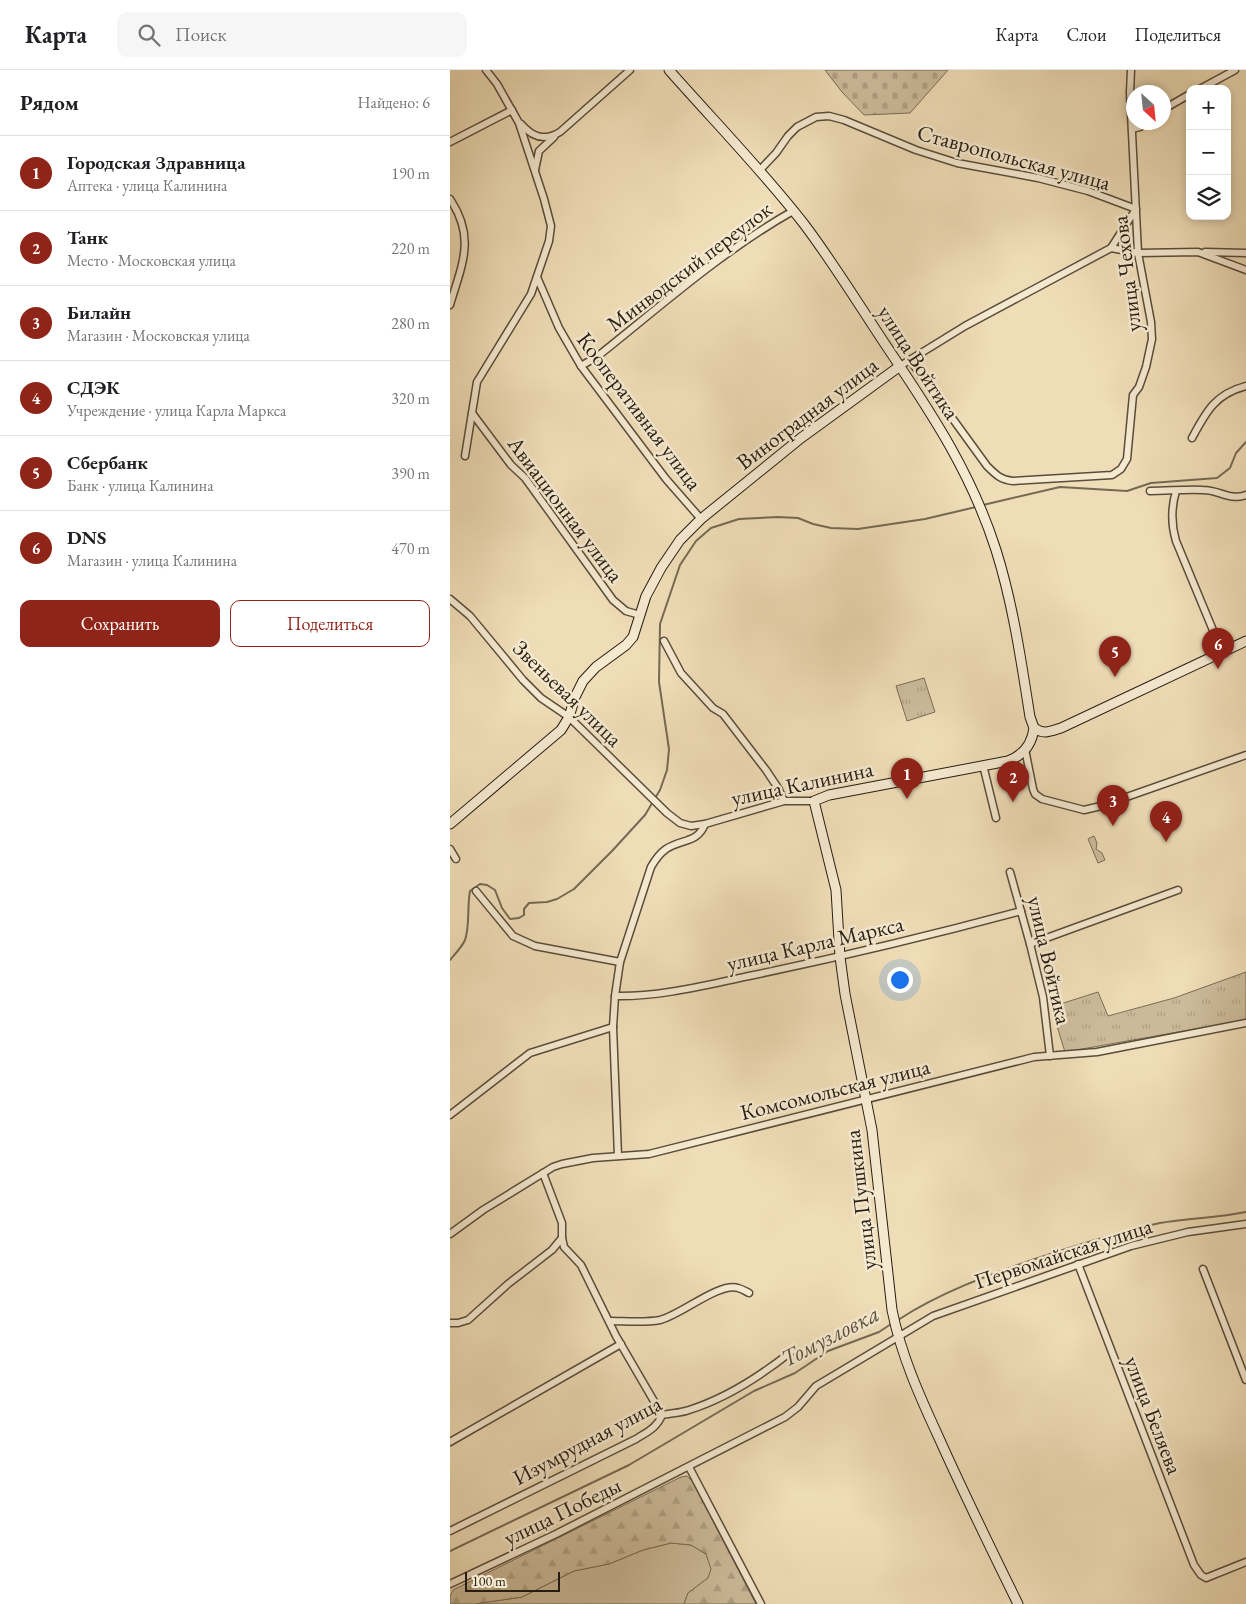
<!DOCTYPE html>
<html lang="ru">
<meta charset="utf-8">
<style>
:root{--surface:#fff;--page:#f6f6f6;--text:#202124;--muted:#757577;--line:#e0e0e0;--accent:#8f2418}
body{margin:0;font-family:"EB Garamond",serif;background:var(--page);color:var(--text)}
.controls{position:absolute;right:15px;top:15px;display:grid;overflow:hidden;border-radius:10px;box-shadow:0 2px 8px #0003}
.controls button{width:45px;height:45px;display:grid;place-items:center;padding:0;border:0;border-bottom:1px solid var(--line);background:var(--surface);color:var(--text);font:25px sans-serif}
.compass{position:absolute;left:676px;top:15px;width:45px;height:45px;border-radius:50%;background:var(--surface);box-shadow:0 2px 8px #0003;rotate:153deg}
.scale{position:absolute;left:15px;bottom:12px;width:95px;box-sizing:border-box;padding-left:5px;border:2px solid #271d12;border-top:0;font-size:14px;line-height:18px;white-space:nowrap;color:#271d12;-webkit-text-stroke:4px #f5e9d0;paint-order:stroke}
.you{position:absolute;left:449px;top:909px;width:18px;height:18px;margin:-12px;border:4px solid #fff;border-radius:50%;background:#1a73e8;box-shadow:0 0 0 8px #1a73e833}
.badge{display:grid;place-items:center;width:32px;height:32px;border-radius:50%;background:var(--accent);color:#fff;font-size:16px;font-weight:700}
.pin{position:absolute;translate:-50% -41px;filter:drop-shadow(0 1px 2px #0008)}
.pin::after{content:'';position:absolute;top:26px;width:18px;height:15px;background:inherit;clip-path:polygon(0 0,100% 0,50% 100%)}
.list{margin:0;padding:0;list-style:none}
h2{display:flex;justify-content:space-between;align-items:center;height:65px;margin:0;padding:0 20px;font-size:21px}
h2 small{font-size:16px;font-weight:400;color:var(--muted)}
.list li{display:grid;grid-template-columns:32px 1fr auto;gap:15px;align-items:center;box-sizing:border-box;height:75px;padding:0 20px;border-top:1px solid var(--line)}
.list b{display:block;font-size:19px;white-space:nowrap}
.list p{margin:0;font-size:16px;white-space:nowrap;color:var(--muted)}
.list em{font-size:16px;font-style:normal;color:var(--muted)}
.actions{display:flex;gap:10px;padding:15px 20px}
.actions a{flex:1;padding:11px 0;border:1px solid var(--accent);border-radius:10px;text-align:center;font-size:18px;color:var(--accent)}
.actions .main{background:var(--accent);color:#fff}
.icon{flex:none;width:28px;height:28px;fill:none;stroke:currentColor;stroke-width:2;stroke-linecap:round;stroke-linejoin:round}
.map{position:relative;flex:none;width:796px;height:1534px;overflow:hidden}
header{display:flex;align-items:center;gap:30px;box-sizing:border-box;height:70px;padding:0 25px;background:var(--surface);border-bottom:1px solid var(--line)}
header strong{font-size:24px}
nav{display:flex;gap:28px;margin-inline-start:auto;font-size:18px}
.search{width:350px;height:45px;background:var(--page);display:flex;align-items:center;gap:12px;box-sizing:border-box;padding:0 18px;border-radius:10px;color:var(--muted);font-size:19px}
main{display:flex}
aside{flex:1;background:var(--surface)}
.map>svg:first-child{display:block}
.green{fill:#cdbc9b;stroke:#7a6c56}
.forest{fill:url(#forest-firs);stroke:#7a6c56}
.cemetery{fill:url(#cemetery-stones);stroke:#7a6c56}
.park{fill:url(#park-tufts);stroke:#7a6c56}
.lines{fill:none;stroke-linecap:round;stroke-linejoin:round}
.stream{stroke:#766953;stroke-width:2}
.street-casing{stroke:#594d3b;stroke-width:9}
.secondary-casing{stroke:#271d12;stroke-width:11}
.street{stroke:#f5e9d0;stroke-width:6}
.secondary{stroke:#f5e9d0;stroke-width:9}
.labels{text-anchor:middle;stroke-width:5;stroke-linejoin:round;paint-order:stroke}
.street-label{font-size:22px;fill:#271d12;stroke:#f5e9d0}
.water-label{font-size:24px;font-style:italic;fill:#5c503e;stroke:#f5e9d0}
</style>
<header>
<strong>Карта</strong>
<div class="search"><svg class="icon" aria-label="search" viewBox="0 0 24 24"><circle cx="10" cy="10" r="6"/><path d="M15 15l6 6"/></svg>Поиск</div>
<nav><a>Карта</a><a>Слои</a><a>Поделиться</a></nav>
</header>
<main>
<aside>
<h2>Рядом<small>Найдено: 6</small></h2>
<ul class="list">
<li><span class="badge">1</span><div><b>Городская Здравница</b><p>Аптека · улица Калинина</p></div><em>190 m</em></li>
<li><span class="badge">2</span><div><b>Танк</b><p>Место · Московская улица</p></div><em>220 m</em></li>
<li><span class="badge">3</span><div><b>Билайн</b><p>Магазин · Московская улица</p></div><em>280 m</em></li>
<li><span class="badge">4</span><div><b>СДЭК</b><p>Учреждение · улица Карла Маркса</p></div><em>320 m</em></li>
<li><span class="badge">5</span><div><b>Сбербанк</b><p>Банк · улица Калинина</p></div><em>390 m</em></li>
<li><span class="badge">6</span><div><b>DNS</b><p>Магазин · улица Калинина</p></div><em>470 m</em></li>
</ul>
<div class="actions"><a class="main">Сохранить</a><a>Поделиться</a></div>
</aside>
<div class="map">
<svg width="796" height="1534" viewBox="0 0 796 1534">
<defs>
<pattern id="forest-firs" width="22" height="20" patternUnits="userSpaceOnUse" patternTransform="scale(1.25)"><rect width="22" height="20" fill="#cdbc9b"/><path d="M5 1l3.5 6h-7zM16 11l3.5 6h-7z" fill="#b0a184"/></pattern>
<pattern id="cemetery-stones" width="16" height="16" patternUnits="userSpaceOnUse" patternTransform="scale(1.25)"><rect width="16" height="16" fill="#cdbc9b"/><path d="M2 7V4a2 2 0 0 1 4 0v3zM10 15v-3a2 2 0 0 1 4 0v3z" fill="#b0a184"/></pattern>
<pattern id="park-tufts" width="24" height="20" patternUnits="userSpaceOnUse" patternTransform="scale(1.25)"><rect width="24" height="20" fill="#cdbc9b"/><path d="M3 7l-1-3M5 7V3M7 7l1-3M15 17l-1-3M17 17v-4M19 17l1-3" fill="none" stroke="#b0a184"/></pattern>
</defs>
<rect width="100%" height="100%" fill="#efddb7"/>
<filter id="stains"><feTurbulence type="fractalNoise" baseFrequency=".004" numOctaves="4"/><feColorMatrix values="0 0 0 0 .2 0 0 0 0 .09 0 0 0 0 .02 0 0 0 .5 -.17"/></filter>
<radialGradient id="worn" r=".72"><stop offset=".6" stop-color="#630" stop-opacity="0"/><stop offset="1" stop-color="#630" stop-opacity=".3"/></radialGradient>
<g class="green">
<path d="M 644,766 L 647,773 L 646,779 L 652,783 L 655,790 L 648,793 L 638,769 Z"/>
<path d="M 221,1473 L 241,1475 L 256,1484 L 262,1499 L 258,1508 L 238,1523 L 234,1534 L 25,1534 L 72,1527 L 124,1501 L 159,1494 L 193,1480 Z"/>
</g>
<path class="forest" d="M 237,1406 L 242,1411 L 306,1534 L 234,1534 L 238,1523 L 258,1508 L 261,1499 L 256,1484 L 241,1475 L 221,1473 L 193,1480 L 159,1494 L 124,1501 L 72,1527 L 25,1534 L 0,1534 L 0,1526 L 3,1520 L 231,1407 Z"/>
<path class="cemetery" d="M 375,0 L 498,0 L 460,43 L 414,45 L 392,22 Z"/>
<g class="park">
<path d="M 474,608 L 485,642 L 457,651 L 446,616 Z"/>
<path d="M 796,902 L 796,950 L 615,982 L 601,937 L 648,922 L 658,946 L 724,928 Z"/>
</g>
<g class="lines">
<g class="stream">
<path d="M 533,435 L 610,417 L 677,421 L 701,413 L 767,408 L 780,398 L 786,383 L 796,372"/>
<path d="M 0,890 C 5,884 12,877 15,870 C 20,856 17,836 20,821 L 30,814 L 37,815 L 45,820 L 52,838 L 60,849 L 69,848 L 74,845 L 74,839 L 79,833 L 97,832 L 107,829 L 124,819 L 162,781 L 195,745 L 210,720 L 217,700 L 219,679 L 209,612 L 210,554 L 230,495 L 246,471 L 261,458 L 289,449 L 328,447 L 348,448 L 363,454 L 381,458 L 408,459 L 475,449 L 526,437"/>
<path d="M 448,1250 C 489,1223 536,1206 582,1190 C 624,1176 667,1162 710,1153 C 738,1148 767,1148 796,1142"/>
<path d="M 0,1481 L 179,1395 L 304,1321 L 345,1303 L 378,1281 L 429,1262 L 441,1254"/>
</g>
<defs>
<g id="street">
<path d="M 750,19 L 785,0"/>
<path d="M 714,39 L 740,24"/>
<path d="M 71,54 C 83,68 95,71 110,62 L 180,0"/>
<path d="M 682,59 L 690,57 L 695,52"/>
<path d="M 0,72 L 62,40"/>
<path d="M 85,100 L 89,81 L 104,67"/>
<path d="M 309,101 L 326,83 L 338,66 L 347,57 L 366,47 L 379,46 L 394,50 L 466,80 L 507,93 L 588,108 L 638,121 L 686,139 L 661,178"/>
<path d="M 0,129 C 26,168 12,194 0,235"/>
<path d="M 755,182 L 796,183"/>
<path d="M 87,207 L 109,258 L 131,296 L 216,409 L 251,449"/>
<path d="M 460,290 L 537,396 C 546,405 551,410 563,411 L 662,405 L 671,399 L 677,389 L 683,325 L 689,317 L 696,297 L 702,269 L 701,252 L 688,183 L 680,23 L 681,0"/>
<path d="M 131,296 L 148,286 C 211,236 272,181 343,141"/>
<path d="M 450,296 L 515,256 L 661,178 L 688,183 L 748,182 L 796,200"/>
<path d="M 22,343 L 61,395 L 75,408 L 163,530 L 176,541 L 190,545"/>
<path d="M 742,368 C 756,342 765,324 796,316"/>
<path d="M 15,386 L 27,312 L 81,224 L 99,171 L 101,156 L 94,129 L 69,53 L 47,14 L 36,0"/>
<path d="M 700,421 C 718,421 736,419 753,420 C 770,420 779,431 796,425"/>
<path d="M 726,421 C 721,438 721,454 726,471 L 772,582"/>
<path d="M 0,529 L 20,546 L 73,610 L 91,628 L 119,647 L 217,743 L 230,753 L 241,756 L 255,754 L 334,731 L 364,731"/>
<path d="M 214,571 L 231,603 L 263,638 L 273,644 L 316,700 L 328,718 L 334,731"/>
<path d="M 575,679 L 583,719 L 585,724 L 592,729 L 634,740 L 651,736 L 796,685"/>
<path d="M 533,695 L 546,748"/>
<path d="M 0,779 L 6,789"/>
<path d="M 560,802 L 580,874 L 593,927 L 600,986"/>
<path d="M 26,821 L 63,866 L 85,876 L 170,892"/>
<path d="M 580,874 L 728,820"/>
<path d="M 165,926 C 212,927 259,914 304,905 C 394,886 482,865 571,841"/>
<path d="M 0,1045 L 80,983 L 163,957"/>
<path d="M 168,1086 L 163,957 L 165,926 L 170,892 L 201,797 C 205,790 209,784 216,779 C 231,769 248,773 255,754"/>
<path d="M 93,1103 L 112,1153 L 112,1168 L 114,1177 L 131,1195 L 166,1266 L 212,1345"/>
<path d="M 0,1164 L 33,1140 L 103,1097 L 112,1094 L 143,1088 L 199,1084 L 584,987 L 647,982 L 796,953"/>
<path d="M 628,1194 L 744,1495 L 751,1505 L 756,1508 L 796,1492"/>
<path d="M 753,1199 L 796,1310"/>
<path d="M 159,1251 C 175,1251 194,1253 210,1250 C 231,1245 269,1212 288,1218 C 292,1219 295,1221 299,1223"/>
<path d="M 0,1253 L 8,1253 L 18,1250 L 58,1214 L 102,1180 L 112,1168"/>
<path d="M 0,1372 L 171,1274"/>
<path d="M 239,1397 L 311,1534"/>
<path d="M 0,1461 L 186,1369 C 197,1362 207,1358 212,1345 C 221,1343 231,1343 239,1340 C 277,1328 312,1305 342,1281"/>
<path d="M 0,1514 L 106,1464 L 335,1347 L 348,1337 L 366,1316 L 483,1246 L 681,1176 L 738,1162 L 796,1154"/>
</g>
<g id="secondary">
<path d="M 219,0 C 264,51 312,100 354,154 C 385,195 412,240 441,283 C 484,347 522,405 546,480 C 563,534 571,590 580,647 L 584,658"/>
<path d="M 584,658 C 594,665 601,661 611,658 L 796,571"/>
<path d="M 0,754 L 111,660 L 119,647 L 125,627 L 133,611 L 146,597 L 176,575 L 183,567 L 196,526 L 211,498 L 230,470 L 251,449 L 351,368 L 450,296"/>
<path d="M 568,1534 C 541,1479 514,1424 489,1368 C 470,1327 451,1285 442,1240 L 422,1060 L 395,924 L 390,887 L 386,820 L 364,731 L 379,725 L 558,691 C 574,685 582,674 584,658"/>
</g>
</defs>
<use href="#street" class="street-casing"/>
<use href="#secondary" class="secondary-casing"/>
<use href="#street" class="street"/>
<use href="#secondary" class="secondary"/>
</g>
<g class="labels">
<g class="street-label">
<text transform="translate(564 87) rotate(15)" y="8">Ставропольская улица</text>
<text transform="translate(239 196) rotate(-37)" y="8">Минводский переулок</text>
<text transform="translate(676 204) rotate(-97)" y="8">улица Чехова</text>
<text transform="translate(469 292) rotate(57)" y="8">улица Войтика</text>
<text transform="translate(190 341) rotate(53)" y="8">Кооперативная улица</text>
<text transform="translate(357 343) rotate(-37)" y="8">Виноградная улица</text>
<text transform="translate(116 439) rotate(53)" y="8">Авиационная улица</text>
<text transform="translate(118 623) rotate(44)" y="8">Звеньевая улица</text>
<text transform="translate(352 713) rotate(-12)" y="8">улица Калинина</text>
<text transform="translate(365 873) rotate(-13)" y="8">улица Карла Маркса</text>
<text transform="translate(600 890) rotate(77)" y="8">улица Войтика</text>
<text transform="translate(385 1019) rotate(-14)" y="8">Комсомольская улица</text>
<text transform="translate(410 1130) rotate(-97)" y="8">улица Пушкина</text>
<text transform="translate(613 1183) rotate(-18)" y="8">Первомайская улица</text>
<text transform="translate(704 1345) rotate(69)" y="8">улица Беляева</text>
<text transform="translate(137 1370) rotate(-28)" y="8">Изумрудная улица</text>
<text transform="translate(112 1441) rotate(-26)" y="8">улица Победы</text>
</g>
<g class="water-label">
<text transform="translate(380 1266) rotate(-27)" y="8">Томузловка</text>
</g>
</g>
<rect width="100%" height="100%" filter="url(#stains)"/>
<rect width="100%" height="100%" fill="url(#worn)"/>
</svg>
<div class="controls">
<button>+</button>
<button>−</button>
<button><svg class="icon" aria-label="layers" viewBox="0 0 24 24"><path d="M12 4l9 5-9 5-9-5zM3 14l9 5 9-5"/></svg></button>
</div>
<svg class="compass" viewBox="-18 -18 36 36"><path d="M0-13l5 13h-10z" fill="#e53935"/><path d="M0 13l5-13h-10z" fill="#757577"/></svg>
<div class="scale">100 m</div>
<div class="you"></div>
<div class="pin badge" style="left:457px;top:729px">1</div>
<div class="pin badge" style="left:563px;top:732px">2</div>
<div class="pin badge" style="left:663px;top:756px">3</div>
<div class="pin badge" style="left:716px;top:772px">4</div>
<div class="pin badge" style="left:665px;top:607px">5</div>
<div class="pin badge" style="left:768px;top:599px">6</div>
</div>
</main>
